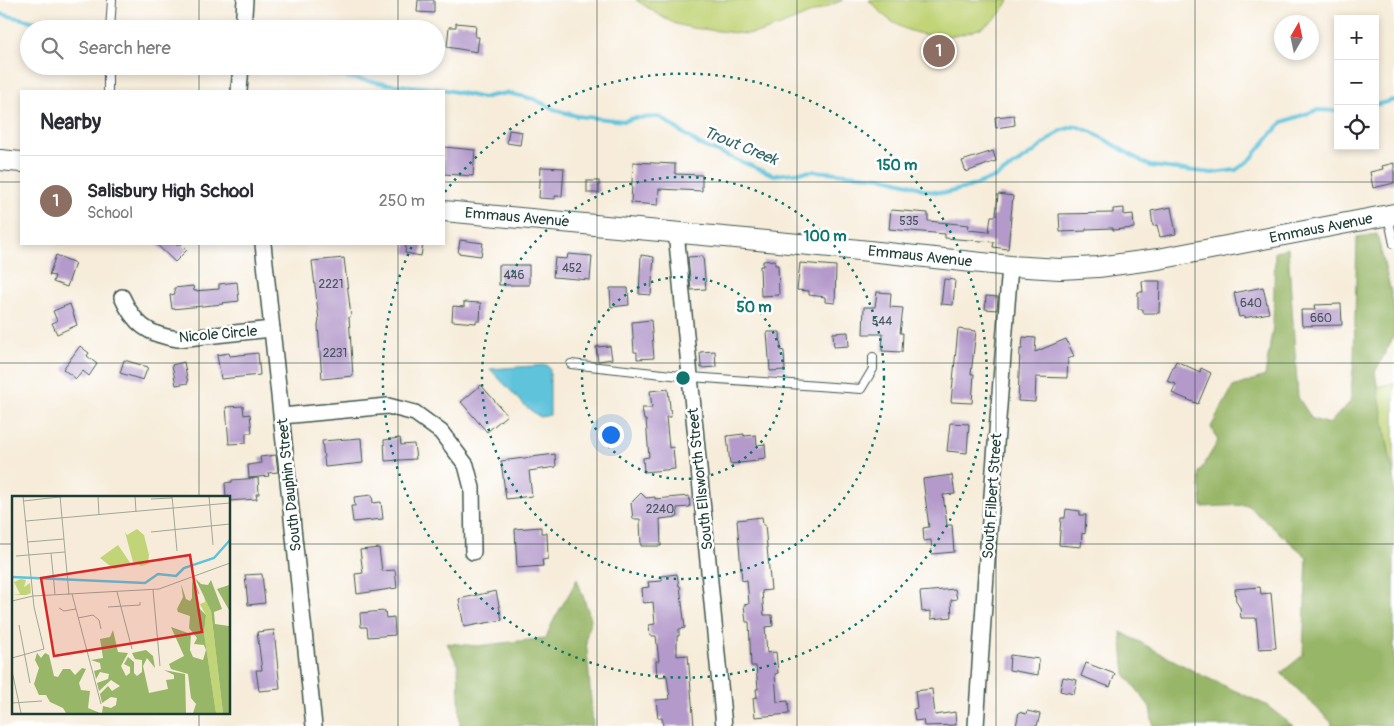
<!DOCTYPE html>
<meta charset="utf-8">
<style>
:root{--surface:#fff;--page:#f7f7f7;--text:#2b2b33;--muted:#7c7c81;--line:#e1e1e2;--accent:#7c3aed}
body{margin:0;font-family:Pangolin,sans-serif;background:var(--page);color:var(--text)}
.controls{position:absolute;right:15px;top:15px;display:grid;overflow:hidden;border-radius:0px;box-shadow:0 2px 8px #0003}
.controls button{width:45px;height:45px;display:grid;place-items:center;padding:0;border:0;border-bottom:1px solid var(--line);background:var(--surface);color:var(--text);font:25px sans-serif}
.compass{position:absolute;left:1274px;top:15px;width:45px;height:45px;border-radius:50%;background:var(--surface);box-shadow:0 2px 8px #0003;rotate:9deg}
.you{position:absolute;left:610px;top:434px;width:18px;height:18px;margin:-12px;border:4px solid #fff;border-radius:50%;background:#1a73e8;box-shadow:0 0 0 8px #1a73e833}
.badge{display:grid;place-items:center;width:32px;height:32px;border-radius:50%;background:var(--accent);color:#fff;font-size:16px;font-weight:700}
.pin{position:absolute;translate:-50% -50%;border:2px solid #fff;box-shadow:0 1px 5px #0006}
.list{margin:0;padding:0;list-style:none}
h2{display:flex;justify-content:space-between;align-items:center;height:65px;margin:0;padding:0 20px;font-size:21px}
h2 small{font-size:16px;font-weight:400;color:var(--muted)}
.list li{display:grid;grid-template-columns:32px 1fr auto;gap:15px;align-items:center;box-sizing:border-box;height:90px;padding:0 20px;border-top:1px solid var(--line)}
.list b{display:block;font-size:19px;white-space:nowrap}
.list p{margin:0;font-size:16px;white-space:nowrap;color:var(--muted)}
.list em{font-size:16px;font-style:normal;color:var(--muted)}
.icon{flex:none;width:28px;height:28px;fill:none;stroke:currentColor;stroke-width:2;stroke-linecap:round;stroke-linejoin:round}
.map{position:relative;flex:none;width:1394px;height:726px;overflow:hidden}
.search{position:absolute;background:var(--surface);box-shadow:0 2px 8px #0003;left:20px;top:20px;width:425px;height:55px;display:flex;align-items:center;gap:12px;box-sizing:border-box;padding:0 18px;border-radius:28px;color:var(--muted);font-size:19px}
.panel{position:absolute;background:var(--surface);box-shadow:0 2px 8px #0003;left:20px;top:90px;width:425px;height:155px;border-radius:0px}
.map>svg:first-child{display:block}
.green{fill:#c1d477;stroke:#708856}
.forest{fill:#98b668;stroke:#5c7a4e}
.water{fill:#5ec3dc;stroke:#3e8088}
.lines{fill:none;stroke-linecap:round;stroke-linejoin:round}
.stream{stroke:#5ec3dc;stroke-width:4}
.building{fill:#b49acb}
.lane-casing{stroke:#3f574d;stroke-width:10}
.street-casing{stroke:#3f574d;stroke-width:18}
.secondary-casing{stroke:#3f574d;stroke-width:22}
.lane{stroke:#fff;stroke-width:8}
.street{stroke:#fff;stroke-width:15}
.secondary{stroke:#fff;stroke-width:20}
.grid{fill:none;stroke:#1f3d34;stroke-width:1;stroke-opacity:0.55}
.ring{fill:none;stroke:#0f766e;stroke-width:2.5;stroke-dasharray:2.5 5}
.labels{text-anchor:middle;stroke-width:5;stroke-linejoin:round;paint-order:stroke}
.number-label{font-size:12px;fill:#44545a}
.street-label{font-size:15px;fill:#1f3d34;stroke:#fff}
.water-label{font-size:16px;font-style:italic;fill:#326566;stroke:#fff}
.inset-river{fill:none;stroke:#5ec3dc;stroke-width:2.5}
.inset-road{fill:none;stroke:#a0a697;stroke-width:1}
.view{fill:#d62828;fill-opacity:0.15;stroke:#d62828;stroke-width:2.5}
.inset-edge{fill:none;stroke:#1f3d34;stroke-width:2.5}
.centre{fill:#0f766e;stroke:#fff;stroke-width:2.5}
.ring-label{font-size:15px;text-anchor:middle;font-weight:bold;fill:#0f766e;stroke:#fff;stroke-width:5;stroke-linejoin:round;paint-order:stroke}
</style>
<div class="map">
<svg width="1394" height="726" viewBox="0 0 1394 726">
<rect width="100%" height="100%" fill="#fff"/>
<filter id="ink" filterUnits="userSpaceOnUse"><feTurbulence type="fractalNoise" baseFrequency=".02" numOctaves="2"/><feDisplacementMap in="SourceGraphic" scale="10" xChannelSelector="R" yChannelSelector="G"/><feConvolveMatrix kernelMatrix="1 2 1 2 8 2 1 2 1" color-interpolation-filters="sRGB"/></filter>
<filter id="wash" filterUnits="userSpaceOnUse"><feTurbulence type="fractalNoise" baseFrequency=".0096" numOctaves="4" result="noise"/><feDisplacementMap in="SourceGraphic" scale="20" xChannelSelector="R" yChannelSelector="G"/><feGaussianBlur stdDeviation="1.12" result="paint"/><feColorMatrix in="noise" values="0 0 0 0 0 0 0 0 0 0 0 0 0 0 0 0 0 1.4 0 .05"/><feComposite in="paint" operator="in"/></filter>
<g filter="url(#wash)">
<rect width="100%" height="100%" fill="#f6ecd9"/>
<g class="green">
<path d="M 636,0 L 843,0 L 780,26 L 762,32 L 746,34 L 692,28 L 676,24 L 664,18 Z"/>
<path d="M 869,0 L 1009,0 C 992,36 942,43 908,30 C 892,24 880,13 869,0 Z"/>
<path d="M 1394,383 L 1394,480 L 1377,387 Z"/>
</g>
<g class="forest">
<path d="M 1377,234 L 1394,305 L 1394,336 L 1375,372 L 1394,480 L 1394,726 L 1332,726 L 1332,723 L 1281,673 L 1303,655 L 1307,557 L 1247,505 L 1202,507 L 1199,473 L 1218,441 L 1211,427 L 1233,387 L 1265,376 L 1273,326 L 1275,252 L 1288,248 L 1298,397 L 1312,419 L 1329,424 L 1350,402 L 1354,360 L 1357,237 Z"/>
<path d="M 577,579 L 591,619 L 586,638 L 593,726 L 460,726 L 458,665 L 447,643 L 477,646 L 546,638 C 553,617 567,600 577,579 Z"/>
<path d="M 1121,632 L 1201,675 L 1266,705 L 1293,726 L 1153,726 L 1150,707 L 1125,674 Z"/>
</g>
<path class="water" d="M 547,365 L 550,370 L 550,415 L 540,417 L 526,407 L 490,369 Z"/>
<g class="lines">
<g class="stream">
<path d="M 0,14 L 68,29"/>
<path d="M 275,66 L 388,84 L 442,89 L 483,98 L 490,96 L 507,93 L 534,99 L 556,110 L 577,116 L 624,121 L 634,118 L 660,117 L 700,145 L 774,175 L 814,171 L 881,177 L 909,184 L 928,191 L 945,193 L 966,188 L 996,177 L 1034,152 L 1060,131 L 1076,126 L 1092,132 L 1150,166 L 1212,173 L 1236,170 L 1251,159 L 1273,132 L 1283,122 L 1317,110 L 1338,111"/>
<path d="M 1375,105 L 1394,100"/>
</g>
</g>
<g id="blocks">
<g class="building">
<path d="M 418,0 L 434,0 L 434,13 L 417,12 Z"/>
<path d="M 456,23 L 476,25 L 475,37 L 479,37 L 477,52 L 447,47 L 449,27 L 456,27 Z"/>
<path d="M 1014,115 L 1015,125 L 996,128 L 995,117 Z"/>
<path d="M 509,130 L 522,132 L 520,145 L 507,143 Z"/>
<path d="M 444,147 L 475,150 L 473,176 L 444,174 Z"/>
<path d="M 993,151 L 996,161 L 966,172 L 962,161 Z"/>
<path d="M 633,162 L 675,164 L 675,174 L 702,175 L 702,191 L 659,189 L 658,205 L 631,203 Z"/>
<path d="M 1394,163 L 1394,183 L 1373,188 L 1370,172 L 1383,169 L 1382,166 Z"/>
<path d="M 541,167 L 564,168 L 562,196 L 555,196 L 555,199 L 539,198 Z"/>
<rect x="587" y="181" width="12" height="12"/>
<path d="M 998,194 L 1013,196 L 1008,249 L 993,247 L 994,242 L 945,238 L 945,234 L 889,229 L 891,210 L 928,213 L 928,221 L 969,225 L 968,230 L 989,232 L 991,216 L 996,216 Z"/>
<path d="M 1171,207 L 1176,234 L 1160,237 L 1157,225 L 1153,226 L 1151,211 Z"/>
<path d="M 1124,208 L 1124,215 L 1133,214 L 1134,228 L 1113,230 L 1113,228 L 1086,229 L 1086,231 L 1060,232 L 1059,214 L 1113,213 L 1113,209 Z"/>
<path d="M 460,240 L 483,243 L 481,256 L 458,253 Z"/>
<path d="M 156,244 L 181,244 L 187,250 L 175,262 Z"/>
<path d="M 406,244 L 423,244 L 421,256 L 405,253 Z"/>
<path d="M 568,254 L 592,256 L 590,280 L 553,277 L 555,258 L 567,259 Z"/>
<path d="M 56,255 L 75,263 L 67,287 L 53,282 L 55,276 L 49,275 Z"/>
<path d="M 641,255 L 654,257 L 651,295 L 639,294 Z"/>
<path d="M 703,256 L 706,289 L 691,290 L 688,257 Z"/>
<path d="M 344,258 L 351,316 L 349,317 L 353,376 L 322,379 L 318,326 L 319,320 L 312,261 Z"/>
<path d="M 775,260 L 775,265 L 778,265 L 779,295 L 761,296 L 760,266 L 763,266 L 763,261 Z"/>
<path d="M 800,263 L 836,266 L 835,303 L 825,302 L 825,297 L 809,295 L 809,291 L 797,290 Z"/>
<rect x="499" y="265" width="30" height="20"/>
<path d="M 944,279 L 955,280 L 953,305 L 941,304 Z"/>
<path d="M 1142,281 L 1160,281 L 1159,313 L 1143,313 L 1143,309 L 1138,309 L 1138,292 L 1143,292 Z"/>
<path d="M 237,282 L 239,301 L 222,303 L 223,304 L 172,309 L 170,295 L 175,294 L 174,288 L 193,286 L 194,291 L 219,289 L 219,284 Z"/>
<path d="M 1263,287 L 1269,313 L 1244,318 L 1244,316 L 1239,317 L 1234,293 Z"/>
<path d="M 610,288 L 628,288 L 629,305 L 611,307 Z"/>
<path d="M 877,292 L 891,293 L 890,307 L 903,308 L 900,333 L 903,333 L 902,352 L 882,351 L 883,334 L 863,334 L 864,307 L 875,307 Z"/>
<path d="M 986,296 L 998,297 L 997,310 L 985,309 Z"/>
<path d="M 464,302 L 481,303 L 480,321 L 476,321 L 476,323 L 452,321 L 453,306 L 464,307 Z"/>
<path d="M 70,304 L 77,325 L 57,334 L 52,323 L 57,321 L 53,311 Z"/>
<path d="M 1341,304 L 1342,325 L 1302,326 L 1301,310 L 1315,310 L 1314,305 Z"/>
<path d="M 651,320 L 654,358 L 637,359 L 637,352 L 634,352 L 632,322 Z"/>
<path d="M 958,329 L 976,331 L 971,374 L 974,374 L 972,403 L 951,402 Z"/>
<path d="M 767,332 L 780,332 L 781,350 L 784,351 L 785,370 L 770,371 Z"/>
<path d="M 848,332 L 849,346 L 834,347 L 833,333 Z"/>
<path d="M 1023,337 L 1036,338 L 1035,352 L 1066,339 L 1074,356 L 1068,359 L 1067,378 L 1036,377 L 1035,402 L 1018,401 L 1020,349 L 1022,349 Z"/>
<path d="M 80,346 L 89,353 L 87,356 L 97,364 L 89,376 L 83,371 L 76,379 L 63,369 Z"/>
<path d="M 610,346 L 612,359 L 598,361 L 596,347 Z"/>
<path d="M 715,351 L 716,367 L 701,368 L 700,352 Z"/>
<path d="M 229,353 L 230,356 L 258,353 L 260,375 L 221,379 L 217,355 Z"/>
<path d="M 124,360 L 148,367 L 143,380 L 120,373 Z"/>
<path d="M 1176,361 L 1200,372 L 1201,368 L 1211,373 L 1198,404 L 1172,393 L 1176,384 L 1167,381 Z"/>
<path d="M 184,362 L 188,383 L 176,385 L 172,365 Z"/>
<path d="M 481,385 L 507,415 L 487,432 L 461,402 Z"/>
<path d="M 668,389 L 671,417 L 666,417 L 669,448 L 673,447 L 675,469 L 644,472 L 643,458 L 649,457 L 646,420 L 644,420 L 642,408 L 652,408 L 650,391 Z"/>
<path d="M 243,406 L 244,415 L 250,414 L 252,433 L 246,433 L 246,443 L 229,444 L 226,407 Z"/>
<path d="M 950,423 L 969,424 L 967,453 L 947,451 Z"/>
<path d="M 744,434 L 744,436 L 756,435 L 757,445 L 765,444 L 766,458 L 758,459 L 758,461 L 730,464 L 727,436 Z"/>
<path d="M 361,438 L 363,463 L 325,467 L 322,441 Z"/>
<path d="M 400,438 L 401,445 L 414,444 L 416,459 L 385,461 L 384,440 Z"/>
<path d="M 555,454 L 556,467 L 529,471 L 532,496 L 506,499 L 501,461 Z"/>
<path d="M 276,455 L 278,472 L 268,473 L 269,476 L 249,478 L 248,465 L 261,463 L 260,457 Z"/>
<path d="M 952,475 L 955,494 L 943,495 L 947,525 L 952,525 L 954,552 L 932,554 L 931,540 L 924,541 L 923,528 L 929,527 L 923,479 Z"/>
<path d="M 258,478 L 259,494 L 256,494 L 257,499 L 229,501 L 229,497 L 226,497 L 225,483 L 232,482 L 232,480 Z"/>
<path d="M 641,493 L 646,498 L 655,497 L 655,499 L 689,496 L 690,507 L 677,508 L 678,517 L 660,519 L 661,546 L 641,546 L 640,519 L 633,519 L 631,503 Z"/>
<path d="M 372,495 L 373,503 L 381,502 L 383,519 L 353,522 L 351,506 L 355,506 L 354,497 Z"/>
<path d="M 1066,509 L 1080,511 L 1080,515 L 1086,515 L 1085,534 L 1082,533 L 1081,547 L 1059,545 L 1061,518 L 1065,518 Z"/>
<path d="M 762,517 L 763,525 L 765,525 L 771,590 L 762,591 L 764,615 L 772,615 L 773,626 L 765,627 L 767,653 L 776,652 L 778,673 L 775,674 L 777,702 L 788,701 L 789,714 L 755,717 L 753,698 L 757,697 L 756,689 L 758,689 L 756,666 L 751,666 L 749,622 L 746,622 L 744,605 L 749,604 L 747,580 L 742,581 L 737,520 Z"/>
<path d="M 541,527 L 541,533 L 547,533 L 548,559 L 542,560 L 543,566 L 517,568 L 515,529 Z"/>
<path d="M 379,548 L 382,571 L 395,570 L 397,588 L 357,594 L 355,574 L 363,573 L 360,550 Z"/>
<path d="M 262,574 L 265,603 L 248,605 L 245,575 Z"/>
<path d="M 677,574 L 679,586 L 680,586 L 685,628 L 679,629 L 679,636 L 677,636 L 677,656 L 688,655 L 694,726 L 663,726 L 662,718 L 658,718 L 656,700 L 670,699 L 667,676 L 657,677 L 656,661 L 659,661 L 656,636 L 650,636 L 649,625 L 655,624 L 653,602 L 643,603 L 642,588 L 649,587 L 648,582 L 662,581 L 662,576 Z"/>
<path d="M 1260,587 L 1261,594 L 1271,593 L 1276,648 L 1259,649 L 1256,618 L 1241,618 L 1240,608 L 1236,601 L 1235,589 Z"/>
<path d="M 955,589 L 957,599 L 951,600 L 952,617 L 931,619 L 931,611 L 922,612 L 920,592 Z"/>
<path d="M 496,591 L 502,620 L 464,627 L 459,599 Z"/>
<path d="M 385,611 L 386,618 L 394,617 L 395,635 L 368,637 L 367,627 L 361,627 L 360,613 Z"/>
<path d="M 274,630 L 280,689 L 259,691 L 256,670 L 262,670 L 257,632 Z"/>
<path d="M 1010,655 L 1039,659 L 1038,675 L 1009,670 Z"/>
<path d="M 1086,663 L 1115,674 L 1110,687 L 1081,676 Z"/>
<path d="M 1063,677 L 1077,680 L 1074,694 L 1060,691 Z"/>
<path d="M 932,689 L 935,715 L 955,712 L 956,725 L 924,726 L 923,720 L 915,721 L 913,709 L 917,708 L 915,691 Z"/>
<path d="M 1027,711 L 1040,714 L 1037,726 L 1016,726 L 1019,712 L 1026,714 Z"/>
</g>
</g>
</g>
<g filter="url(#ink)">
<use href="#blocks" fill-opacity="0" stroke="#3f574d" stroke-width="1"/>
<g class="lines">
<defs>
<g id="lane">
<path d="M 110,29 L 112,0"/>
<path d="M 108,91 L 108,66"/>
<path d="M 1388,216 L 1394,244"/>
<path d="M 571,364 L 690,377 L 861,389 L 873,369 L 873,357"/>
</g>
<g id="street">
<path d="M 243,29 L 245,0"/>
<path d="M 239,91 L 241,66"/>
<path d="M 676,232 L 724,726"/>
<path d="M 263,244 L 314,726"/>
<path d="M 122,297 C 134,324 148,335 178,339 L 272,329"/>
<path d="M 282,416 L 388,406 L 415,413 L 441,432 L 466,465 L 472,488 L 473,552"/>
<path d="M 976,726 L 987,559 L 1010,266"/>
</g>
<g id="secondary">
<path d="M 0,160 L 21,162"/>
<path d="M 444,211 L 831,247 L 1010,266 L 1060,269 L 1098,267 L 1158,259 L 1394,214"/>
</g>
</defs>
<use href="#lane" class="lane-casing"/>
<use href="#street" class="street-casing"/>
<use href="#secondary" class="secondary-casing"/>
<use href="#lane" class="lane"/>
<use href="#street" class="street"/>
<use href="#secondary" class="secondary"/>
</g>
</g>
<path class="grid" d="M 199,0 L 199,29M 398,0 L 398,29M 597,0 L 597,726M 797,0 L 797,726M 996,0 L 996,726M 1195,0 L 1195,726M 199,66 L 199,91M 398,66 L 398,91M 0,182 L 21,182M 444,182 L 1394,182M 199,244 L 199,497M 398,244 L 398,726M 0,363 L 1394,363M 0,544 L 14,544M 229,544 L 1394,544M 199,712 L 199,726"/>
<g class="ring">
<circle cx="683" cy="378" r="101"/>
<circle cx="683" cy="378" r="201"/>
<path d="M445 192A302 302 0 1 1 412 246"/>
</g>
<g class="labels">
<g class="number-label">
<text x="909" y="225">535</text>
<text x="572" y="272">452</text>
<text x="514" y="279">446</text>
<text x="331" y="288">2221</text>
<text x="1251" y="307">640</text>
<text x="1321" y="322">660</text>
<text x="882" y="325">544</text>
<text x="335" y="357">2231</text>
<text x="660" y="513">2240</text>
</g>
<g class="street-label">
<text transform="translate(517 217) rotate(5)" y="5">Emmaus Avenue</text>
<text transform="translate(1321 228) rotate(-11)" y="5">Emmaus Avenue</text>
<text transform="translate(920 256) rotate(6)" y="5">Emmaus Avenue</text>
<text transform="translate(218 334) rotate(-5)" y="5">Nicole Circle</text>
<text transform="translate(700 479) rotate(-96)" y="5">South Ellsworth Street</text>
<text transform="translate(289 485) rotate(-96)" y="5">South Dauphin Street</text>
<text transform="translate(992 496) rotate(-86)" y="5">South Filbert Street</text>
</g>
<g class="water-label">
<text transform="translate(741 145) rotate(22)" y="6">Trout Creek</text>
</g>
</g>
<g transform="translate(12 496)">
<rect width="218" height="218" fill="#f6ecd9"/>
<path d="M 125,33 L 132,39 L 137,59 L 136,68 L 129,70 L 121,66 L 113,36 L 115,39 ZM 106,49 L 119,68 L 102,73 L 88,62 ZM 9,83 L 14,84 L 12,91 L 18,87 L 19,97 L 14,99 L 0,99 L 8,98 L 2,86 ZM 192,97 L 199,115 L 211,217 L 204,217 L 192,137 L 194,119 L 183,100 L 188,108 L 193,106 Z" fill="#c1d477"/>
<path d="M 183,82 L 189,88 L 196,89 L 199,84 L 210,113 L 202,116 L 203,128 L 217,130 L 217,217 L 211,217 L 199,115 ZM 180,84 L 187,112 L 194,119 L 192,137 L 204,217 L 181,217 L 184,208 L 179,202 L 176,178 L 159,173 L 157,168 L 172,160 L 159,131 L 179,138 L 178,154 L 181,161 L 191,164 L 194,154 L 192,149 L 182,148 L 185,142 L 177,132 L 178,120 L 166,116 L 165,113 L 171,101 L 169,88 L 174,103 L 178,105 L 180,102 ZM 217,89 L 218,89 L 217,114 L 205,93 ZM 101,134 L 106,156 L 116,157 L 109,170 L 114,180 L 118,177 L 118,171 L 112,168 L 116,161 L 122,166 L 122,177 L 125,180 L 130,176 L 130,164 L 123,163 L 120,157 L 134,154 L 141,160 L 143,172 L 135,162 L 131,170 L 137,197 L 156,193 L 154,184 L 162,183 L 162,179 L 152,174 L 173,178 L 174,217 L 90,217 L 91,210 L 99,212 L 104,209 L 105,202 L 99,201 L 90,207 L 88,198 L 96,190 L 100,195 L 108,190 L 99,184 L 87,195 L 85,187 L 96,183 L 97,178 L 88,176 L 84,183 L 82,175 L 89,173 L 88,167 L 79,164 L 91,162 L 88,143 L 98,141 ZM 25,157 L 29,162 L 33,157 L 37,159 L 42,180 L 46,181 L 51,173 L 58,173 L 63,179 L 70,172 L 74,173 L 67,187 L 69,194 L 78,195 L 76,212 L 88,217 L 54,217 L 51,212 L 38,206 L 34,199 L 27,199 L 22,188 L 27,172 L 23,164 Z" fill="#98b668"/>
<path class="inset-river" d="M 0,81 L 133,87 L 146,78 L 164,80 L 172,72 L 202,62 L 218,44"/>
<path class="inset-road" d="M 48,0 L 57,99M 86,0 L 87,19M 123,0 L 124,16M 160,0 L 165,55M 197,0 L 201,49M 139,3 L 160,2M 12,5 L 56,0M 14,25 L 218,7M 139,36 L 218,28M 15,46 L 52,43M 39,57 L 43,98M 4,60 L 53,56M 181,82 L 187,98M 141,94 L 148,170M 105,96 L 120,153M 60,98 L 89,208M 0,105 L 21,100 L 147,93 L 218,67M 96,111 L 128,109 L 128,106M 47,112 L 52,115 L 64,113M 66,122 L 81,119 L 87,124 L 89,133M 7,129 L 18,187M 0,162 L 32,153 L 22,111 L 11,0M 0,175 L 9,217M 0,207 L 30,205"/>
<path class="view" d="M 178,59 L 190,136 L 42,160 L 29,82 Z"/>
<rect width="218" height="218" class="inset-edge"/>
</g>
<circle cx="683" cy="378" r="8" class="centre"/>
<g class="ring-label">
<text x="897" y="170">150 m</text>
<text x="825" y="241">100 m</text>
<text x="754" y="312">50 m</text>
</g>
</svg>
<div class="controls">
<button>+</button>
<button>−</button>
<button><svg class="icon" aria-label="locate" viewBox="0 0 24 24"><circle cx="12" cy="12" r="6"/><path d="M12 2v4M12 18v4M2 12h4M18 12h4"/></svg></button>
</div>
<svg class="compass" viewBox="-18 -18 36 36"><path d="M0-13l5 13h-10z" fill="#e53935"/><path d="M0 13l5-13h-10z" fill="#7c7c81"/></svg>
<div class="you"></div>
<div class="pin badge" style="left:939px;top:51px;background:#8d6e63">1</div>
<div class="search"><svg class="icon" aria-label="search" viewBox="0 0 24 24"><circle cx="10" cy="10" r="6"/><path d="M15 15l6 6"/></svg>Search here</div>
<section class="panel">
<h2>Nearby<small></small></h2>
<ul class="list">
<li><span class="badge" style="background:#8d6e63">1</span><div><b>Salisbury High School</b><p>School</p></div><em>250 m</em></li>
</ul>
</section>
</div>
